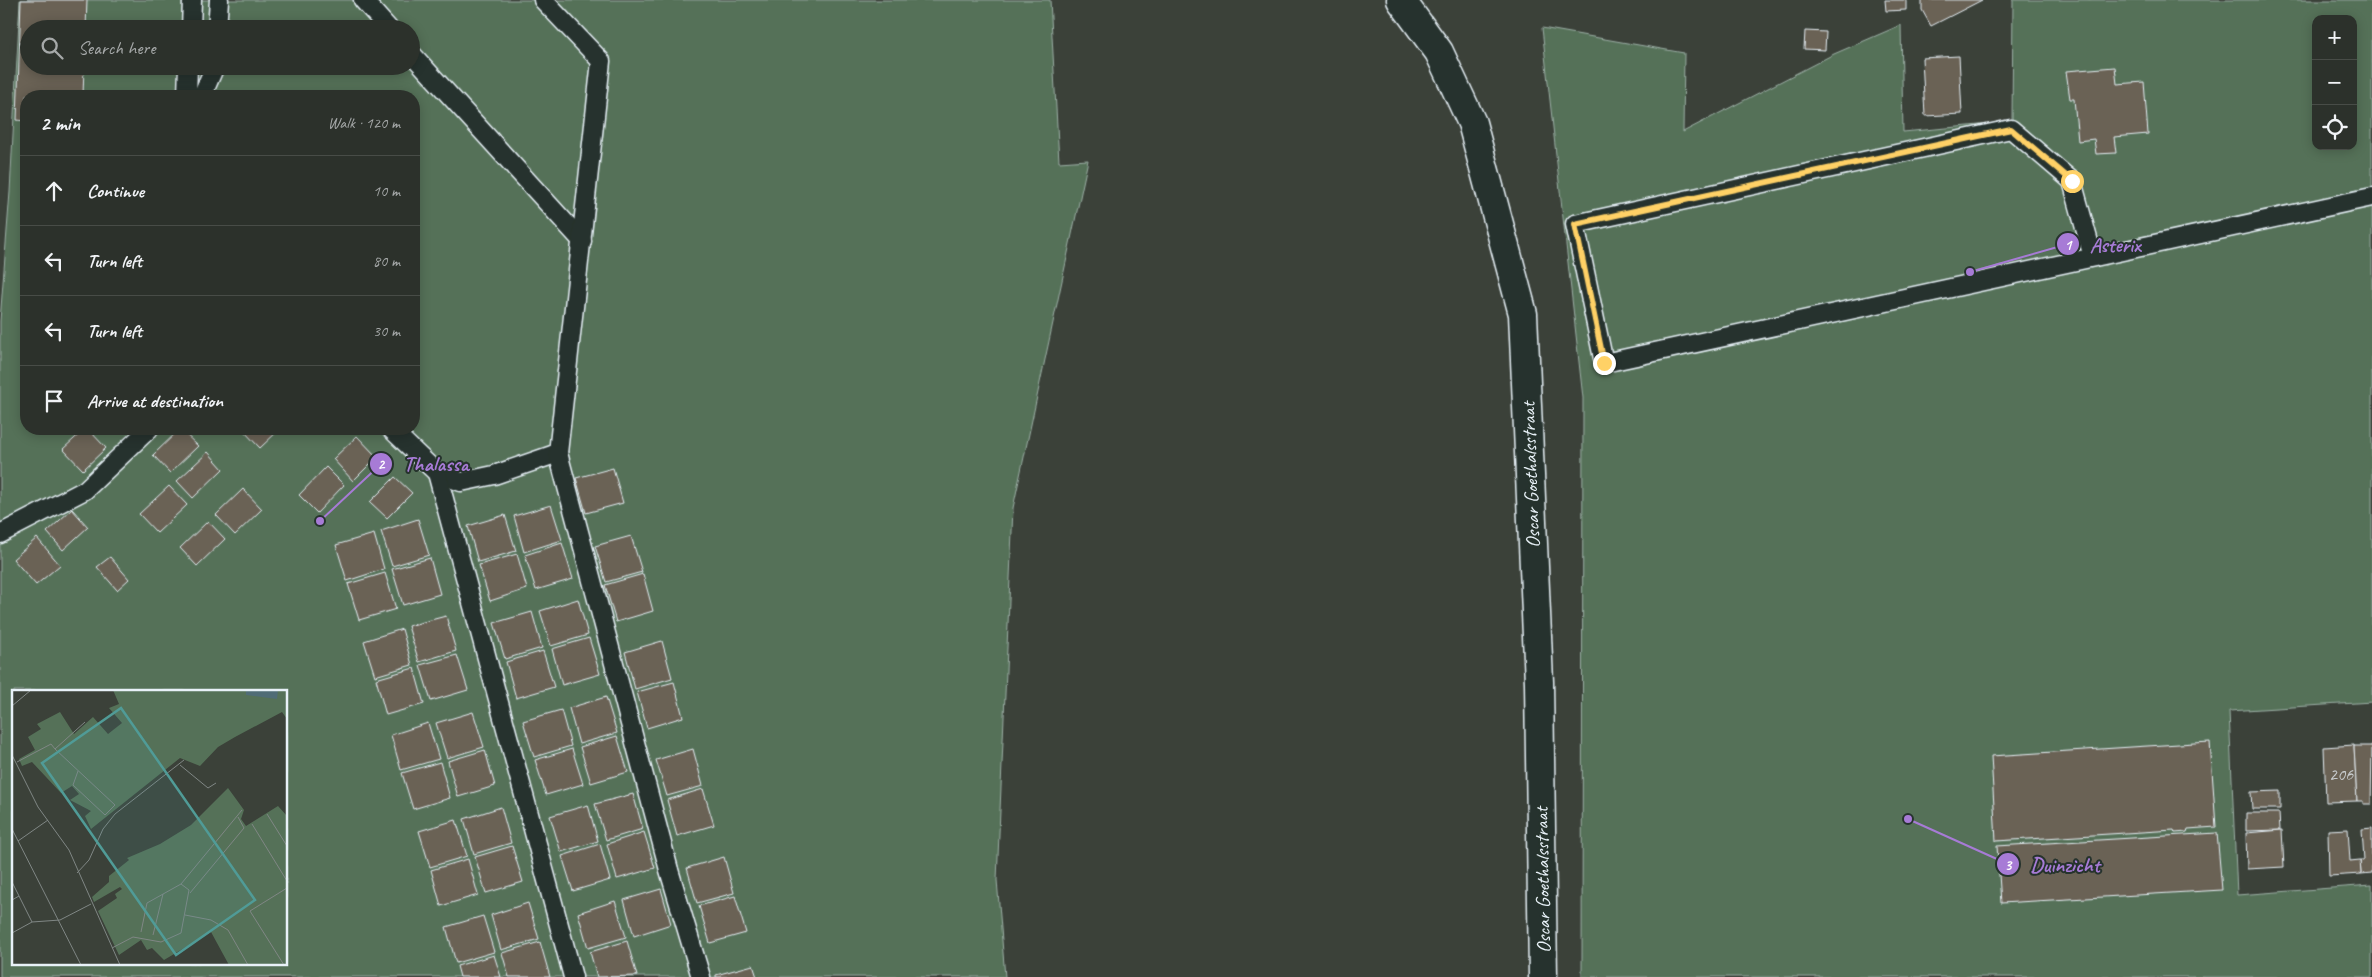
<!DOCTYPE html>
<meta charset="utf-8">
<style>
:root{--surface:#2c312b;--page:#383d37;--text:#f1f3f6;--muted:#a6a9a9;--line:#484c47}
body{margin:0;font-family:Caveat,sans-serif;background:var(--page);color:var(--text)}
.controls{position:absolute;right:15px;top:15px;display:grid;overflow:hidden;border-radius:10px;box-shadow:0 2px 12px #0003}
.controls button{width:45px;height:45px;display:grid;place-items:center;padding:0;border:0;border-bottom:1px solid var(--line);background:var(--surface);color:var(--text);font:25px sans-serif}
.stop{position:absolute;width:15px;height:15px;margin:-11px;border:4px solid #ffd166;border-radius:50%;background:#fff}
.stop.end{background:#ffd166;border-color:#fff;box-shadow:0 1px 5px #0008}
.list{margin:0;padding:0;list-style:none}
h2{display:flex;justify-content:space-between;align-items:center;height:65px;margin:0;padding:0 20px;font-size:21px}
h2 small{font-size:16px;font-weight:400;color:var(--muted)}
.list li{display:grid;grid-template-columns:32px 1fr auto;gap:15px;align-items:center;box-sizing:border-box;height:70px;padding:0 20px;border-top:1px solid var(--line)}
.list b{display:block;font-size:19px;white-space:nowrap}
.list em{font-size:16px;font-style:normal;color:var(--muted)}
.icon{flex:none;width:28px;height:28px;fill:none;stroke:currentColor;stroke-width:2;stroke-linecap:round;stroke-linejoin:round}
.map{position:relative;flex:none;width:2372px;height:977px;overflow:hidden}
.search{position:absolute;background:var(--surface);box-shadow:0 2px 12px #0003;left:20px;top:20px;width:400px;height:55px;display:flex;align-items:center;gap:12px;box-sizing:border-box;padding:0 18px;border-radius:28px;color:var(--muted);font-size:19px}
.panel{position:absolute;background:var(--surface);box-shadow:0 2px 12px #0003;left:20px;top:90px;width:400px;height:345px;border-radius:20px}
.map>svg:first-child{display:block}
.green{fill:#557158;stroke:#9eb1a8;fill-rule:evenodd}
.building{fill:#6b6254;stroke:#e8f1f8}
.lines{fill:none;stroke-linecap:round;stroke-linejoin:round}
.service-casing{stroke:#e8f1f8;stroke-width:21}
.minor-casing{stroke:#e8f1f8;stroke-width:31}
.service{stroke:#26332d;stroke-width:18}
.minor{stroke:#26332d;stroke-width:28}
.route{stroke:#ffd166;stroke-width:6}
.labels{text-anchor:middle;stroke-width:4;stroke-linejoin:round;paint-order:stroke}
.number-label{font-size:18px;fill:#c9cdcf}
.street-label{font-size:20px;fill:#e8f1f8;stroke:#26332d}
.inset-road{fill:none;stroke:#808785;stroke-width:1}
.view{fill:#509b97;fill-opacity:0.15;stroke:#509b97;stroke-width:2.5}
.inset-edge{fill:none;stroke:#e8f1f8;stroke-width:2.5}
.leader{fill:none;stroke:#a77bd6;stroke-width:2}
.callout-dot{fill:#a77bd6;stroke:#26332d;stroke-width:2}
.mark-label{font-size:15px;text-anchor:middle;font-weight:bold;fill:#fff}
.callout-label{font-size:21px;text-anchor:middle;font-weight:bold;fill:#a77bd6;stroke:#26332d;stroke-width:4;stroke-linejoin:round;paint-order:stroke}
</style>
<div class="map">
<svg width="2372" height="977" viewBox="0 0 2372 977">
<rect width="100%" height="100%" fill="#3b4139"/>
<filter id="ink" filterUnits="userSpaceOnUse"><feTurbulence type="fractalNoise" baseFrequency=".02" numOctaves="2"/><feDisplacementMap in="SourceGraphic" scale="10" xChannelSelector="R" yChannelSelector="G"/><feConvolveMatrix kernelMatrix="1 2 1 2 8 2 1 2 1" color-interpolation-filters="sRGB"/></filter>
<g filter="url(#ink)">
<g class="green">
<path d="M 20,0 L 1050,0 L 1059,162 L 1088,160 L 1013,508 L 997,880 L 1005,977 L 0,977 L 0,321 L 10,192 ZM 29,29 L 411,29 L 411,66 L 29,66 ZM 26,96 L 414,96 L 414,429 L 26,429 ZM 14,691 L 286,691 L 286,963 L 14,963 Z"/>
<path d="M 2013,0 L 2372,0 L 2372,702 L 2229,711 L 2237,895 L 2372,885 L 2372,977 L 1582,977 L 1583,398 L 1542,28 L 1684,53 L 1683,132 L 1834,54 L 1901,25 L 1903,132 L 2012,122 ZM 2316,19 L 2353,19 L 2353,146 L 2316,146 Z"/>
</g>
<g class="building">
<path d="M 21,0 L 87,0 L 86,29 L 29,29 L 29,66 L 84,66 L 83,96 L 26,96 L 26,121 L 17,120 Z"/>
<path d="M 1885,0 L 1906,0 L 1906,10 L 1886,11 Z"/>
<path d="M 1922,0 L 1982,0 L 1931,26 L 1922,10 Z"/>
<path d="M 1805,31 L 1826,32 L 1825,50 L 1804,49 Z"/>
<path d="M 1959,56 L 1962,114 L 1925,116 L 1922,58 Z"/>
<path d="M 2115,67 L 2117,84 L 2144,82 L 2148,134 L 2114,137 L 2116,153 L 2096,154 L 2094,139 L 2078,141 L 2074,99 L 2070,99 L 2066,71 Z"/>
<path d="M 85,429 L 88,429 L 106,448 L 83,470 L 63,449 Z"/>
<path d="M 180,429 L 198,446 L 170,473 L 153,455 Z"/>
<path d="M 242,429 L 280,429 L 260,448 Z"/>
<path d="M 357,436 L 377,457 L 353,481 L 333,459 Z"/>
<path d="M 208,452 L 223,469 L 193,498 L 177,481 Z"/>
<path d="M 326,467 L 344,485 L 317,513 L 299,495 Z"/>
<path d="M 613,468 L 623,503 L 586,513 L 576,478 Z"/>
<path d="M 395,477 L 412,493 L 387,518 L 370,502 Z"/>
<path d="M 169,486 L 187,505 L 157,533 L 139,514 Z"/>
<path d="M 243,489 L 262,509 L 235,535 L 216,515 Z"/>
<path d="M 551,505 L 562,540 L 524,552 L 514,516 Z"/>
<path d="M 72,509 L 88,527 L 63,550 L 47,532 Z"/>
<path d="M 505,515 L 516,551 L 478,562 L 468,526 Z"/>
<path d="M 418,519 L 429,555 L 392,566 L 381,531 Z"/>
<path d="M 208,521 L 225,539 L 197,566 L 180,548 Z"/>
<path d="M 374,534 L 384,569 L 347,581 L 336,545 Z"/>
<path d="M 631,536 L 642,572 L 606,582 L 595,546 Z"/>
<path d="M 37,538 L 60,565 L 36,585 L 13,559 Z"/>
<path d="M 562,543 L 573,579 L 536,590 L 525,555 Z"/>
<path d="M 517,554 L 527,589 L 490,601 L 479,565 Z"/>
<path d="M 110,557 L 129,579 L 117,590 L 97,567 Z"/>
<path d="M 430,558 L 440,594 L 403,605 L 392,569 Z"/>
<path d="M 385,573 L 396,609 L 359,620 L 348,584 Z"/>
<path d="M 643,574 L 653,611 L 616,622 L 605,585 Z"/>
<path d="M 578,599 L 588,635 L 551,646 L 540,611 Z"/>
<path d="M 532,612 L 542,648 L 505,659 L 494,623 Z"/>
<path d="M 446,616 L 456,651 L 419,662 L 408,626 Z"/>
<path d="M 402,629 L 412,665 L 375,676 L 364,641 Z"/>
<path d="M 589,638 L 600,674 L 562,685 L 552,649 Z"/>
<path d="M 662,641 L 672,678 L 635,689 L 625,652 Z"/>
<path d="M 543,651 L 554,687 L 516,698 L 506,662 Z"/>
<path d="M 457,655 L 468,690 L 431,701 L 420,665 Z"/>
<path d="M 414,668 L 424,704 L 386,715 L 376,679 Z"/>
<path d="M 674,682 L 683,717 L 647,728 L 637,692 Z"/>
<path d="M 606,697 L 617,733 L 579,744 L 569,708 Z"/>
<path d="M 561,710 L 571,746 L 534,757 L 523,721 Z"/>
<path d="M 473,712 L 484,747 L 447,758 L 436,723 Z"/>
<path d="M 428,723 L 439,759 L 401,770 L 391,735 Z"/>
<path d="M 617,736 L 628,772 L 591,783 L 580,747 Z"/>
<path d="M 2210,742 L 2216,827 L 2188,829 L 2187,832 L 2175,833 L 2174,830 L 1996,841 L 1991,756 Z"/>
<path d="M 2354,745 L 2357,801 L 2326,802 L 2324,747 Z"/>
<path d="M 2354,746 L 2372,746 L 2371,804 L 2363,804 L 2363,801 L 2357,801 Z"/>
<path d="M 572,749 L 583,784 L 546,795 L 535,760 Z"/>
<path d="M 693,749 L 703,786 L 667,796 L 656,760 Z"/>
<path d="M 485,750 L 495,786 L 458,797 L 448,761 Z"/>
<path d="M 440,762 L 450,798 L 413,809 L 402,773 Z"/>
<path d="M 703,789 L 714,825 L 677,836 L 667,800 Z"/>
<path d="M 2280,791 L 2280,809 L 2252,809 L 2251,792 Z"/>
<path d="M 633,794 L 643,829 L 606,840 L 595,804 Z"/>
<path d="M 588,805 L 598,841 L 561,852 L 550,816 Z"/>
<path d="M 501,807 L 511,843 L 474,854 L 464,819 Z"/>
<path d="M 2246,813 L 2279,813 L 2280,830 L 2246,831 Z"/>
<path d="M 456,820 L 467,856 L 430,867 L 419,831 Z"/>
<path d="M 2372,828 L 2372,873 L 2361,874 L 2360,860 L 2364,860 L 2362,829 Z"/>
<path d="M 2348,829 L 2350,861 L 2360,860 L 2361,874 L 2329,876 L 2328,830 Z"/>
<path d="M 2282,830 L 2284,867 L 2247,869 L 2246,833 Z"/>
<path d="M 644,832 L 655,868 L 617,879 L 607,844 Z"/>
<path d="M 2217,833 L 2222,890 L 2001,903 L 1997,846 Z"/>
<path d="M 600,844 L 610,880 L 573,891 L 562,856 Z"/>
<path d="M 512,846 L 523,882 L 486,893 L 475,857 Z"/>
<path d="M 724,857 L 734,893 L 697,903 L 687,868 Z"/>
<path d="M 468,859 L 478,895 L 441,906 L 431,870 Z"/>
<path d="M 661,889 L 671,924 L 634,936 L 624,900 Z"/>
<path d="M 735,896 L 746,933 L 710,943 L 699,906 Z"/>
<path d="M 615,901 L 626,937 L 588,948 L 578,913 Z"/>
<path d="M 528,903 L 539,939 L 501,950 L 491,915 Z"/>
<path d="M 483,916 L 494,952 L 456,963 L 446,927 Z"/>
<path d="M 627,941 L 637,976 L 597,977 L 590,952 Z"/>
<path d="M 540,942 L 550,977 L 509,977 L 502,953 Z"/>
<path d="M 494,955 L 501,977 L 460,977 L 457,966 Z"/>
<path d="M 753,965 L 757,977 L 716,977 L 716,975 Z"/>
</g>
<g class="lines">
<defs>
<g id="service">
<path d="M 363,0 L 389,29"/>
<path d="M 191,29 L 192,0"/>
<path d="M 217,29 L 219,0"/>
<path d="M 411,53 L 582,241"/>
<path d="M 187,96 L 188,66"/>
<path d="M 202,96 L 215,66"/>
<path d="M 2093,257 L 2072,181 L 2011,129 L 1575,224 L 1604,363 L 2372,197"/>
<path d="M 391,429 L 437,473 L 461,482 L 494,475 L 558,453 L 601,61 L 543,0"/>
<path d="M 558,453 L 669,870 L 701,977"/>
<path d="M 437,473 L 573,977"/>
<path d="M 0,534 L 85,490 L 149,429"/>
</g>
<path id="minor" d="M 1401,0 L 1439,52 L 1472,123 L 1523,314 L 1539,682 L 1543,977"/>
</defs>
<use href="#service" class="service-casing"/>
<use href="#minor" class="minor-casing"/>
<use href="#service" class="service"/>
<use href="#minor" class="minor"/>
</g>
</g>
<g class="lines" filter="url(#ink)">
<path class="route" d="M 1604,363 L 1575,224 L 2011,129 L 2072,181"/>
</g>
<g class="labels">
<g class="number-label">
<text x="2341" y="780">206</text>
</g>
<g class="street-label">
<text transform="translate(1530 475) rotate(-92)" y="7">Oscar Goethalsstraat</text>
<text transform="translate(1542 880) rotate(-91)" y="7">Oscar Goethalsstraat</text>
</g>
</g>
<g transform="translate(12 690)">
<rect width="275" height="275" fill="#3b4139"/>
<path d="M 101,0 L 275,0 L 275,29 L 270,22 L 223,47 L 206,57 L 188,76 L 168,68 L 79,139 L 73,126 L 79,121 L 58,110 L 67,104 L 60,96 L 49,103 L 20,72 L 10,76 L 7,69 L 23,60 L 16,47 L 29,39 L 25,34 L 48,22 L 62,44 L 81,27 L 96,44 L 110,33 L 97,18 L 107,14 ZM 216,98 L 232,120 L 229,129 L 234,136 L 266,116 L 275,126 L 275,275 L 217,275 L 199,242 L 152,270 L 140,258 L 135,260 L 129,250 L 107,265 L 86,221 L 105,208 L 103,204 L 110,199 L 108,197 L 82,212 L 80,207 L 97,192 L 97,186 L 117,170 L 115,168 L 148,154 L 179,135 Z" fill="#557158"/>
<path d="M 234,0 L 266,0 L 265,9 L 234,5 Z" fill="#506c76"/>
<path class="inset-road" d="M 0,16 L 19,0M 43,59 L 103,115 L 93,125 L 61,95 L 66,81M 0,65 L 26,117 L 57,160 L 108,275M 5,72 L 39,54 L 43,59 L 73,32M 168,75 L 196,98 L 204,93M 255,124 L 275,156M 240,134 L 275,191M 0,139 L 69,275M 6,151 L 36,130M 65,183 L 77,170 L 91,139 L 103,124 L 172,70M 0,192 L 7,206 L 0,210M 169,194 L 230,120M 178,203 L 232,138 L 226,127M 173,225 L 199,230 L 216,240 L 236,275M 20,232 L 48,230 L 79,214M 0,243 L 20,232 L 7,206M 141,245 L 151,204M 100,258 L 121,247 L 149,252 L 169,243 L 177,200 L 169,194 L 135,213 L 129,242M 272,275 L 238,221 L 275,198"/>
<path class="view" d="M 109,18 L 243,210 L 164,265 L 30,73 Z"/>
<rect width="275" height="275" class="inset-edge"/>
</g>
<path class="leader" d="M1970 272L2068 244M320 521L381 464M1908 819L2008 864"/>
<g class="callout-dot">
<circle cx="1970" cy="272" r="5"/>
<circle cx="320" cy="521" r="5"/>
<circle cx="1908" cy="819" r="5"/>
<circle cx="2068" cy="244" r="12"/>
<circle cx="381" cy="464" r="12"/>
<circle cx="2008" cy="864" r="12"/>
</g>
<g class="mark-label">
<text x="2068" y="250">1</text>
<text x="381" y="469">2</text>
<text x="2008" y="870">3</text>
</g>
<g class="callout-label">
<text x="2115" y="252">Asterix</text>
<text x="436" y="471">Thalassa</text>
<text x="2065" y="872">Duinzicht</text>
</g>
</svg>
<div class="controls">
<button>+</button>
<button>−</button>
<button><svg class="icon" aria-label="locate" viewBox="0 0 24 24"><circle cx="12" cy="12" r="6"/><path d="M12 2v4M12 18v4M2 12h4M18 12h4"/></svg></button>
</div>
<div class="stop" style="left:2072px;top:181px"></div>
<div class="stop end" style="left:1604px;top:363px"></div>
<div class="search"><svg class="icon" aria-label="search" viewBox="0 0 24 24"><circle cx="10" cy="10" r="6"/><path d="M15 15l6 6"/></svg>Search here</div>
<section class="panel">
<h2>2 min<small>Walk · 120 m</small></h2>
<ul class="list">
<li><svg class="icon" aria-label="ahead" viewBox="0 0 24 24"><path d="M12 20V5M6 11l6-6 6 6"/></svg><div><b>Continue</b></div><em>10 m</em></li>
<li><svg class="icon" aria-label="left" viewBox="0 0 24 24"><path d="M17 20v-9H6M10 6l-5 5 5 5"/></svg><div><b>Turn left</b></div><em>80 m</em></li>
<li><svg class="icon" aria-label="left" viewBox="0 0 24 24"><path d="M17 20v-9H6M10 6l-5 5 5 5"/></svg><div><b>Turn left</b></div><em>30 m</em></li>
<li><svg class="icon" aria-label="arrive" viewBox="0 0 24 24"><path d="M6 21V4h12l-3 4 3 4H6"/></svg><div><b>Arrive at destination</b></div></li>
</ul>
</section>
</div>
